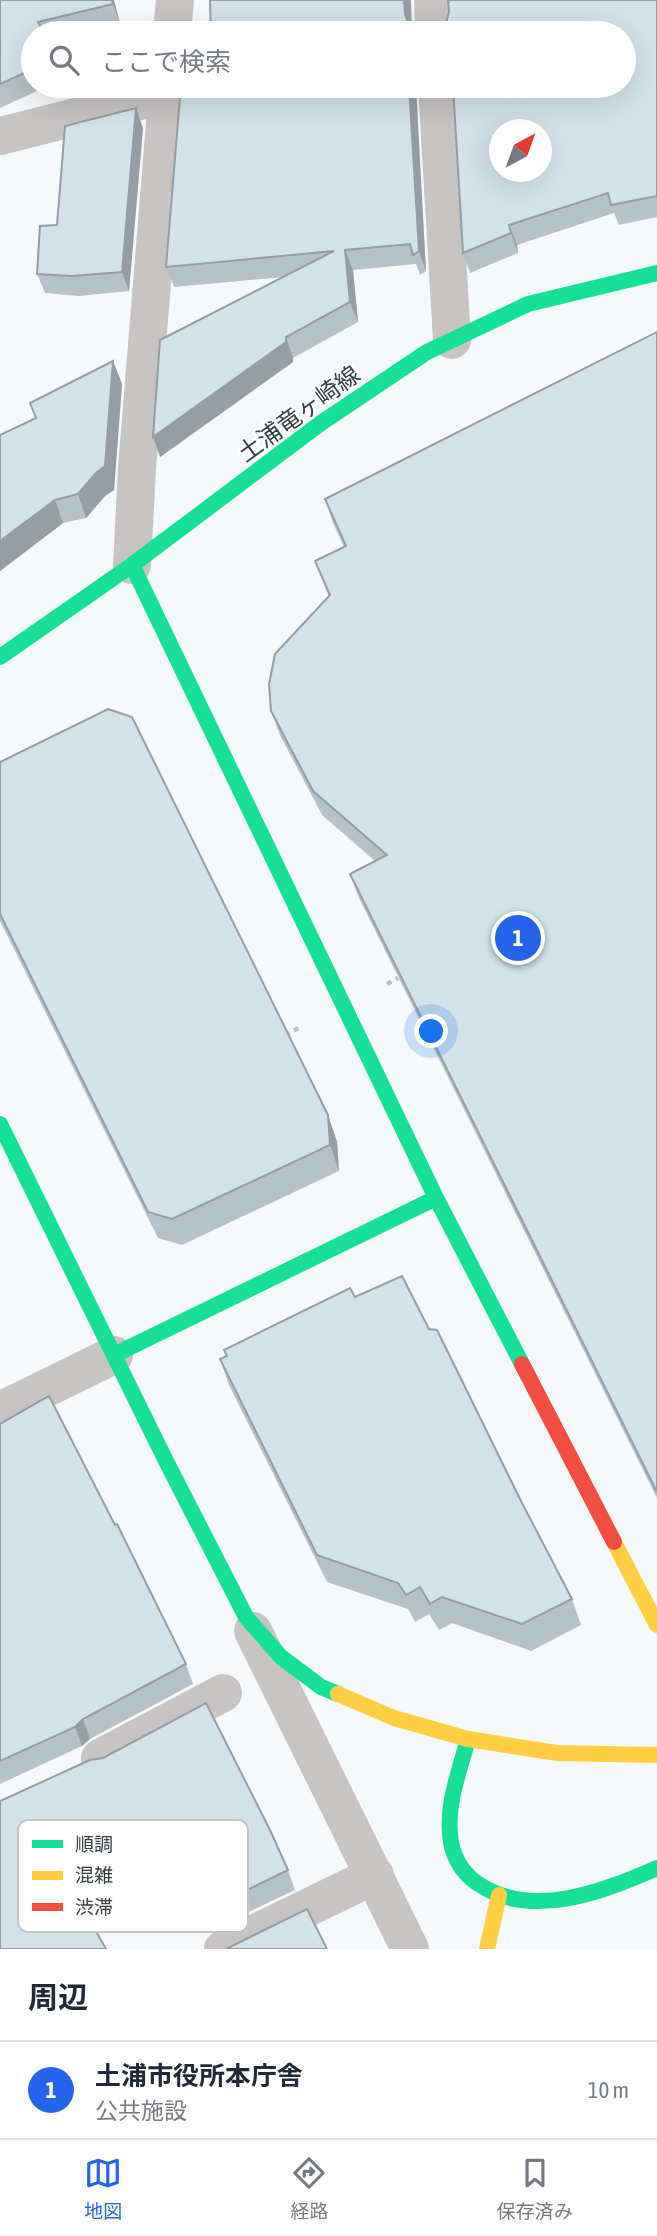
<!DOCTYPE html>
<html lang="ja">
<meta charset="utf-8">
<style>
:root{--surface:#fff;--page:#f6f6f7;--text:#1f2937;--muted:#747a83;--line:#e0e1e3;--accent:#2563eb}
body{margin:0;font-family:"Asap Condensed","Noto Sans JP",sans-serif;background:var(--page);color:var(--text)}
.compass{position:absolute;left:489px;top:119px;width:63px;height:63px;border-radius:50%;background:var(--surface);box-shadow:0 7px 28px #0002;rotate:41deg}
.you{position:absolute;left:432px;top:1032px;width:24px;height:24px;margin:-18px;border:5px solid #fff;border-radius:50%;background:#1a73e8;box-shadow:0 0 0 10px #1a73e833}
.badge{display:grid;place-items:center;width:46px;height:46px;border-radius:50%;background:var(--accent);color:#fff;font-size:23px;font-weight:700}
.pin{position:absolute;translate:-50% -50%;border:4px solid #fff;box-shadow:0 2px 7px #0006}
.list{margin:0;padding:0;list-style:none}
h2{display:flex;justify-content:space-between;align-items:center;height:91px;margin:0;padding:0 28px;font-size:30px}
h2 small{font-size:23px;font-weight:400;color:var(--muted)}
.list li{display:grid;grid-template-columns:46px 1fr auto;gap:21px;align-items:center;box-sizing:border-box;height:98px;padding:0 28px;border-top:2px solid var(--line)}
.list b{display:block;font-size:26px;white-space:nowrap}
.list p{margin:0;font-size:23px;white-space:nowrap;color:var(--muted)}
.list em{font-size:23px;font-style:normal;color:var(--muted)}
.icon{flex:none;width:38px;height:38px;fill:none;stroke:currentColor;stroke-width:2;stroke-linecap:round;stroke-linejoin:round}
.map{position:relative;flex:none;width:657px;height:1949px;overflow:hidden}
.search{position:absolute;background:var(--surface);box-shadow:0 7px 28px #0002;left:21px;right:21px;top:21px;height:77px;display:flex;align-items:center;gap:18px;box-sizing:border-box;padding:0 24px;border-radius:38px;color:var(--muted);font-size:26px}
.sheet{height:189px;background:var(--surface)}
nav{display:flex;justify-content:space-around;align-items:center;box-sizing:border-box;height:98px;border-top:2px solid var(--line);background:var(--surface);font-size:19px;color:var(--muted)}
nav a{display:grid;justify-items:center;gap:4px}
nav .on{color:var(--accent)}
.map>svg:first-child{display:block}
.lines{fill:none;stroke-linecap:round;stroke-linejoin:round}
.path{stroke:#bebebd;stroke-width:4.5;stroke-dasharray:5 5;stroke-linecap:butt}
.street{stroke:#c7c4c3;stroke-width:38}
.fast{stroke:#16e098;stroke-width:16}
.slow{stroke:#ffcf43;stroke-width:16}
.jam{stroke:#f24e42;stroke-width:16}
.wall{fill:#b5c2c8}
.shaded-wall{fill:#949ea3}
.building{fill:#d3e2e9;stroke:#949ea3;stroke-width:2;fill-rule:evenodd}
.labels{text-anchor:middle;stroke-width:5;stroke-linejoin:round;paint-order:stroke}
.street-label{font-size:24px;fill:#323e43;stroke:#fff}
.key{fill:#fff;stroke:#c2c5c7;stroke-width:2}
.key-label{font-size:19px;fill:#323e43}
</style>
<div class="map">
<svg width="657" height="1949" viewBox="0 0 657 1949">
<rect width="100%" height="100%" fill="#f6f9fb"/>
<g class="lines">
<g class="path">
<path d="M 387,984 L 398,978"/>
<path d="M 285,1035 L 301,1027"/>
</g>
<g class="street">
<path d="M 433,0 L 434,33"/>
<path d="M 172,33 L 175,0"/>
<path d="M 437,86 L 452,340"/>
<path d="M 0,136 L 167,94"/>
<path d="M 132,565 L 137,468 L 168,86"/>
<path d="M 0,1411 L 114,1355"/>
<path d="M 253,1631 L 410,1949"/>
<path d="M 100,1758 L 223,1693"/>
<path d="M 223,1949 L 375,1875"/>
</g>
<g class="fast">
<path d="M 132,565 L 436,1198 L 522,1364"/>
<path d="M 0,657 L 132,565 L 321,423 L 427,352 L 528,304 L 657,273"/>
<path d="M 0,1124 L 166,1461 L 246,1617 L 281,1657 L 321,1687 L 338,1694"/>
<path d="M 114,1355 L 436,1198"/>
<path d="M 468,1739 C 460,1769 447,1802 450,1834 C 451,1854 461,1872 477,1883 C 531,1921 604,1891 657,1868"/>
</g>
<g class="slow">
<path d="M 614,1542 L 657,1625"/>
<path d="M 338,1694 L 394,1718 L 468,1739 L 557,1753 L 657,1755"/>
<path d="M 487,1949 L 499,1895"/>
</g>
<path class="jam" d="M 522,1364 L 614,1542"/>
</g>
<g class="wall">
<path d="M 0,0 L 114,0 L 120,24 L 80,33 L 33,33 L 33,86 L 48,86 L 0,108 Z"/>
<path d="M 657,0 L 657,217 L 619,225 L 614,213 L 517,245 L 518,253 L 470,273 L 463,253 Z"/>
<path d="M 415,87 L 426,271 L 420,275 L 416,264 L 353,270 L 358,322 L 293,358 L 293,362 L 160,457 L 285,277 L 174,287 L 166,267 L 187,95 Z"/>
<path d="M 143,128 L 129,291 L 79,296 L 45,293 L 37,274 L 57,225 Z"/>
<path d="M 657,332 L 657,1498 L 359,898 L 350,874 L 375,861 L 322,815 L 280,735 L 271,711 L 329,597 L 315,561 L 344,547 L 333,523 L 325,499 Z"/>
<path d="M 113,361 L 122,384 L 114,490 L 105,496 L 86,518 L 63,523 L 0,571 L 36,418 Z"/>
<path d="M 0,762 L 328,1115 L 337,1142 L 339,1171 L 182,1245 L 158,1238 L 0,921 Z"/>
<path d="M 355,1297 L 429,1329 L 520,1499 L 572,1599 L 581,1625 L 531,1651 L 452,1623 L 439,1630 L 429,1614 L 415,1622 L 408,1609 L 327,1582 L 229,1385 L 220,1359 Z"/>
<path d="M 0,1424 L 186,1664 L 193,1684 L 90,1739 L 82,1746 L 0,1784 Z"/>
<path d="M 0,1801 L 288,1870 L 295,1890 L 215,1928 L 193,1884 L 97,1933 Z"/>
</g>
<g class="shaded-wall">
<path d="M 112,0 L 114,0 L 120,24 L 113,4 Z"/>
<path d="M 404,0 L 411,0 L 412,33 L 405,14 Z"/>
<path d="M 409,86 L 416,86 L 426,271 L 419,251 Z"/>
<path d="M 136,108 L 143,128 L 129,291 L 122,272 Z"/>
<path d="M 509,225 L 517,245 L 518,253 L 511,233 Z"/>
<path d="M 345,250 L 353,270 L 358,322 L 350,302 Z"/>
<path d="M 286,337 L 293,358 L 293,362 L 160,457 L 153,437 Z"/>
<path d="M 113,361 L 122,384 L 114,490 L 105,496 L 86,518 L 78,494 Z"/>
<path d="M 55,500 L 63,523 L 0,571 L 0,541 Z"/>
<path d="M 328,1115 L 337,1142 L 339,1171 L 330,1145 Z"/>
<path d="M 83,1719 L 90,1739 L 82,1746 L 75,1727 Z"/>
</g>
<g class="building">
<path d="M 0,0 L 112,0 L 113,4 L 38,22 L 44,33 L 33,33 L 33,69 L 0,84 Z"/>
<path d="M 210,0 L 404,0 L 405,14 L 409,25 L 416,32 L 421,33 L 211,33 Z"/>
<path d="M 448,0 L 657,0 L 657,196 L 611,205 L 608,193 L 509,225 L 511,233 L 463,253 L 453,86 L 624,86 L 624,33 L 432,33 L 438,32 L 446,23 L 449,12 ZM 500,130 L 542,130 L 542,172 L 500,172 Z"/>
<path d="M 187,86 L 409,86 L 419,251 L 413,255 L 410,244 L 345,250 L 350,302 L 286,337 L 286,342 L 153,437 L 160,340 L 334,251 L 166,267 L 180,97 L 187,95 Z"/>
<path d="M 136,108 L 122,272 L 72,276 L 37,274 L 40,226 L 57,225 L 65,126 Z"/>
<path d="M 657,332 L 657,1492 L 350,874 L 387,855 L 313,791 L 271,711 L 269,684 L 275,654 L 330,595 L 315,561 L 346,546 L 325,499 Z"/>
<path d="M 113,361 L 105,466 L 96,473 L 78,494 L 55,500 L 0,541 L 0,435 L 36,418 L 30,403 Z"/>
<path d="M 108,709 L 132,717 L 328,1115 L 330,1145 L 172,1219 L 148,1212 L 0,914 L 0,762 Z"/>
<path d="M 402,1276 L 429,1329 L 437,1330 L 520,1499 L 572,1599 L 522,1624 L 442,1597 L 430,1604 L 420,1587 L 406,1595 L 398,1583 L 317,1555 L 220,1359 L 227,1356 L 224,1350 L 350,1288 L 355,1297 Z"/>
<path d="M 49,1396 L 115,1525 L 117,1524 L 186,1664 L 83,1719 L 75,1727 L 0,1761 L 0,1424 Z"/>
<path d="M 206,1703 L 270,1830 L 288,1870 L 208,1909 L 186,1865 L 87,1915 L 106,1949 L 0,1949 L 0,1801 L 90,1760 L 103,1758 Z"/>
<path d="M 307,1909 L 327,1949 L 229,1949 L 228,1948 Z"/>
</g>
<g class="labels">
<g class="street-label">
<text transform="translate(299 414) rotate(-36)" y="8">土浦竜ヶ崎線</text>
</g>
</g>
<rect x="18" y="1820" width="230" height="112" rx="10" class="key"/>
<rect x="32" y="1840" width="31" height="8" fill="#16e098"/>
<rect x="32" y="1871" width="31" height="9" fill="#ffcf43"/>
<rect x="32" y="1903" width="31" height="8" fill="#f24e42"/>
<g class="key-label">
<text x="75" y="1851">順調</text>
<text x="75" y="1882">混雑</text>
<text x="75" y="1914">渋滞</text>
</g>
</svg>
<svg class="compass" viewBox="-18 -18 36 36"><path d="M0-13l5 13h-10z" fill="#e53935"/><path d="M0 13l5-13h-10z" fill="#747a83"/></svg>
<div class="you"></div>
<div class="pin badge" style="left:518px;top:938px">1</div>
<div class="search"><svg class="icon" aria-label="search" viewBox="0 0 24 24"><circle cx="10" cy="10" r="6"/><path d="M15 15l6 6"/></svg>ここで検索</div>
</div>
<section class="sheet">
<h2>周辺<small></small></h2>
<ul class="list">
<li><span class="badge">1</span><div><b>土浦市役所本庁舎</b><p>公共施設</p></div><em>10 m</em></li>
</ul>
</section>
<nav>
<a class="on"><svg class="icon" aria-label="map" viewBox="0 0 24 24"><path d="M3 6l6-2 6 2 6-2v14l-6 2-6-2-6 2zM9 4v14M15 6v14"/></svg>地図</a>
<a><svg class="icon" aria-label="directions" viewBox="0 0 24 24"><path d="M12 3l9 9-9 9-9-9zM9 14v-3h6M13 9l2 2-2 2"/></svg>経路</a>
<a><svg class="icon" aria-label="saved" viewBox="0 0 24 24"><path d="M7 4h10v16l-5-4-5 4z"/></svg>保存済み</a>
</nav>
